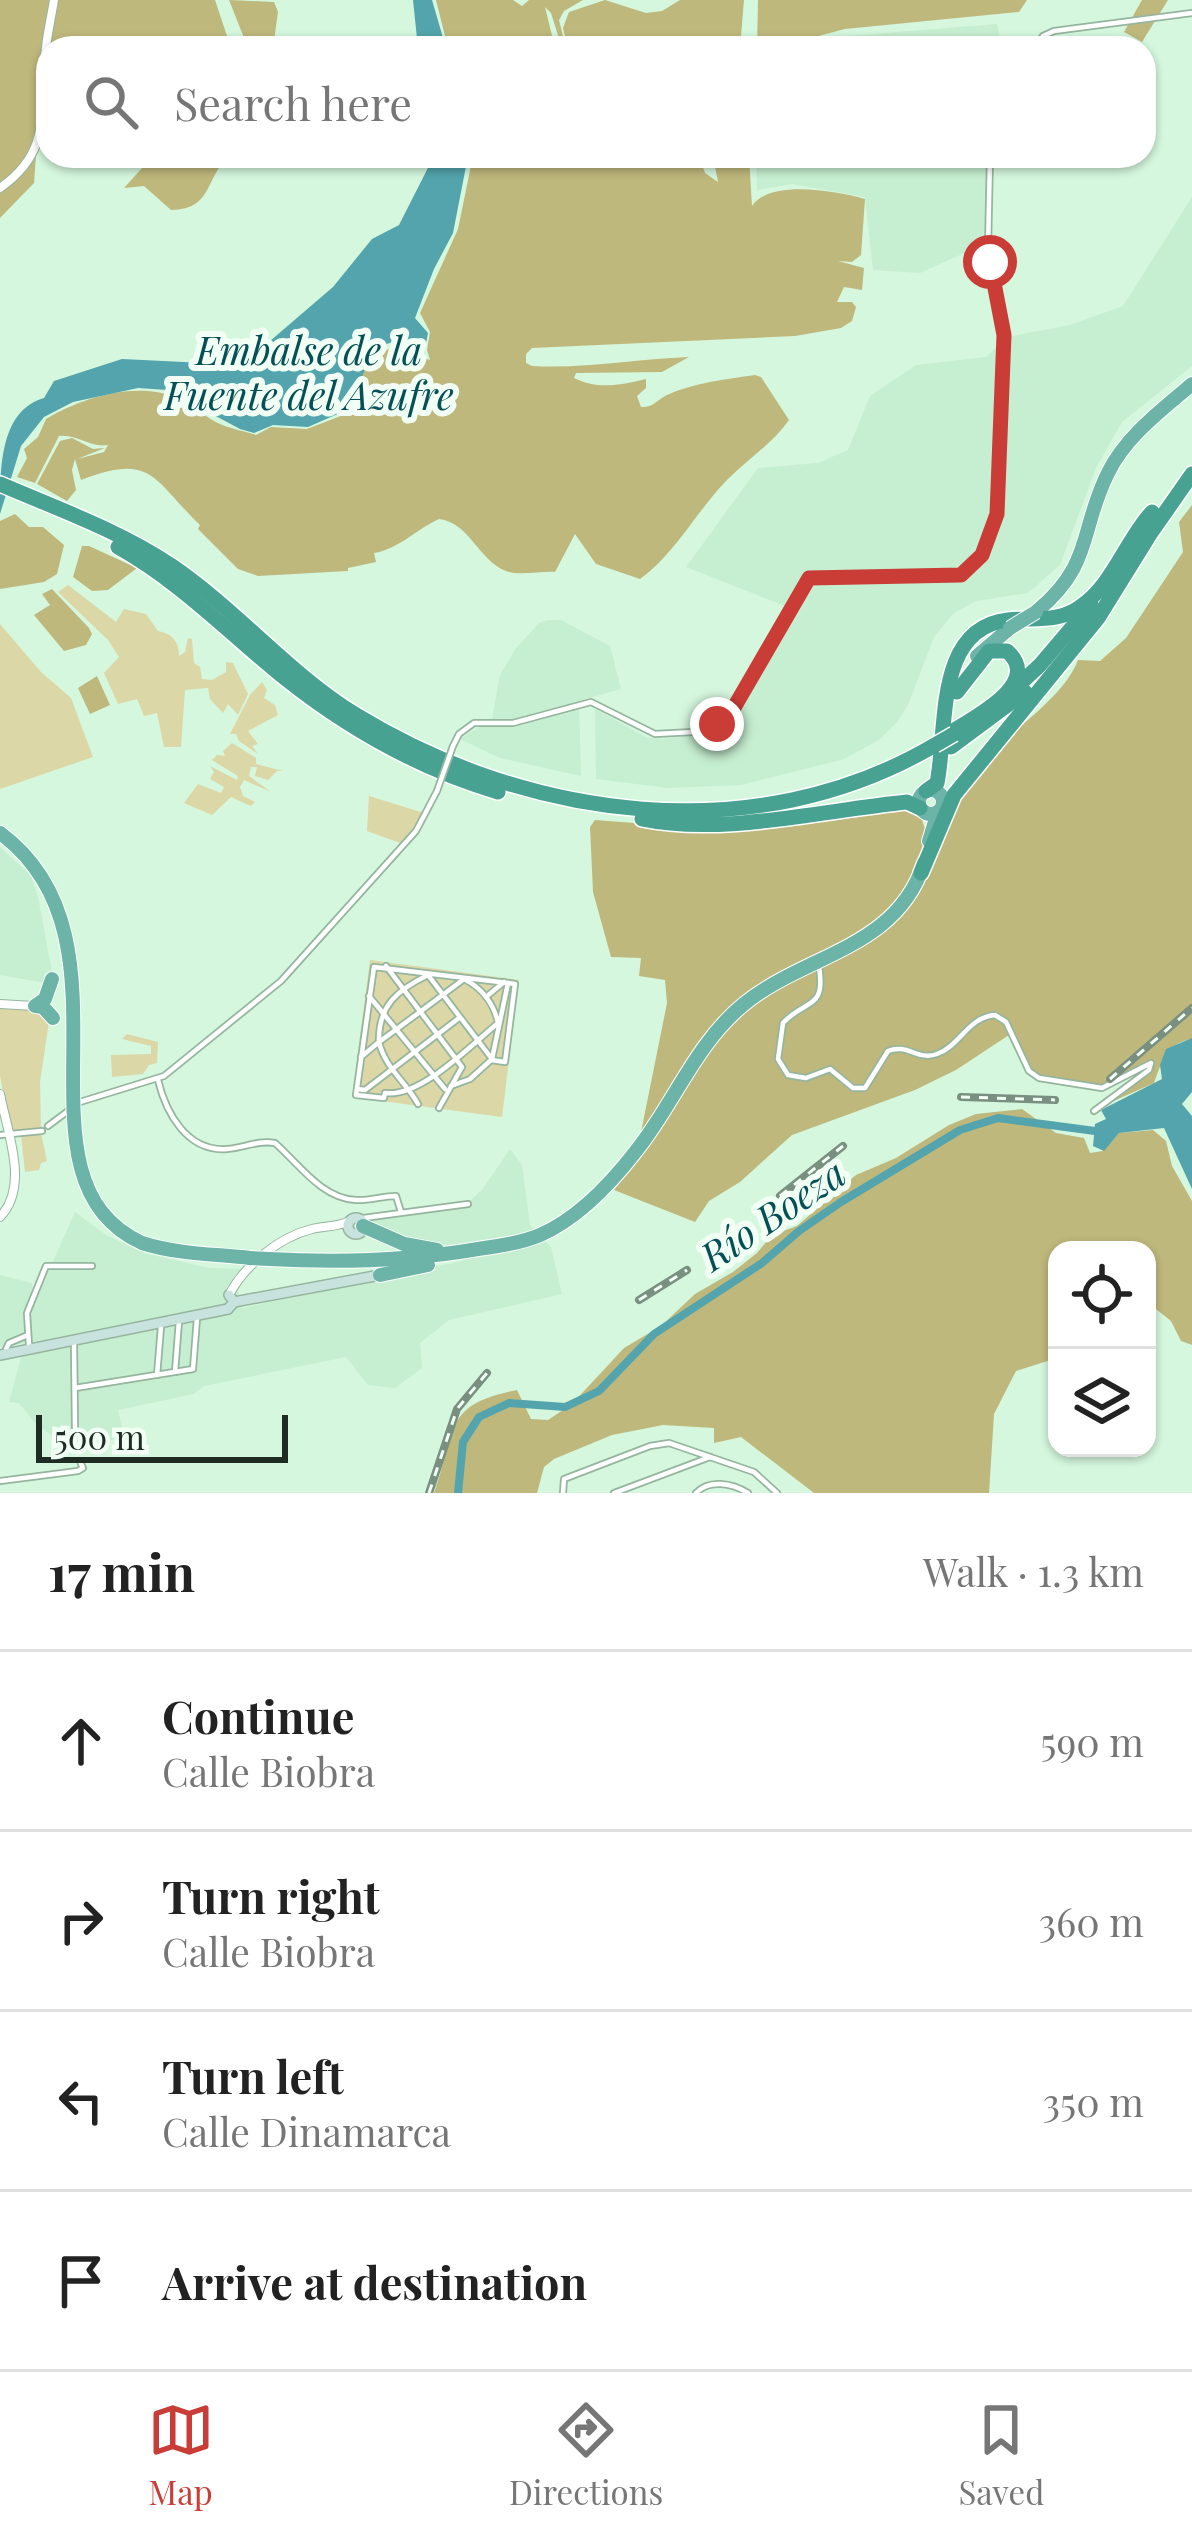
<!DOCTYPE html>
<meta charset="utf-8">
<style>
:root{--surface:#fff;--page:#f2f2f2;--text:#222;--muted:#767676;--line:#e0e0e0;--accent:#ca3c36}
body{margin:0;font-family:"Playfair Display",serif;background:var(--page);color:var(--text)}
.controls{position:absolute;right:36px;bottom:36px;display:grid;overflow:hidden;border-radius:24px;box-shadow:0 3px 9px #0004}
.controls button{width:108px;height:108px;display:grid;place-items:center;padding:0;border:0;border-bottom:3px solid var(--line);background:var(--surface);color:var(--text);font:60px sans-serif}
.scale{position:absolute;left:36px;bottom:30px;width:252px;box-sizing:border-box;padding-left:12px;border:6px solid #1f2c23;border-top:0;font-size:33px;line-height:42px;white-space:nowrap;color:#1f2c23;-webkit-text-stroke:9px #f1fff4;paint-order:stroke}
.stop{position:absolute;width:36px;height:36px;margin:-27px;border:9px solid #ca3c36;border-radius:50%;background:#fff}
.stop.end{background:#ca3c36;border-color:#fff;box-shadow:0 3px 12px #0008}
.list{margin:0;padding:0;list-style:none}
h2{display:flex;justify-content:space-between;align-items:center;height:156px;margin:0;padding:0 48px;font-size:51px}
h2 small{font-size:39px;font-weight:400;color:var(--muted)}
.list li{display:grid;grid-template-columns:78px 1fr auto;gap:36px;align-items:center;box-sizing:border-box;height:180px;padding:0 48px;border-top:3px solid var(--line)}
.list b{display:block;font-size:45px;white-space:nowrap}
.list p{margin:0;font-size:39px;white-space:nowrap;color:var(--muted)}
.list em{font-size:39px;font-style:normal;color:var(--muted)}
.icon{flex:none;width:66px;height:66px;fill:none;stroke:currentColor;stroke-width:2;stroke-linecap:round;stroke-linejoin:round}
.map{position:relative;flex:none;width:1192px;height:1493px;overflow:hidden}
.search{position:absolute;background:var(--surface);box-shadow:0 3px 9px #0004;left:36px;right:36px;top:36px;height:132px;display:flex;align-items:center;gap:30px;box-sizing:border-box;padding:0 42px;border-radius:36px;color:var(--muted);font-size:45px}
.sheet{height:876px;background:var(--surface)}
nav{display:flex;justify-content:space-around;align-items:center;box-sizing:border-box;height:168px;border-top:3px solid var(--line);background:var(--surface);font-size:33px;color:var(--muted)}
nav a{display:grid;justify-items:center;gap:6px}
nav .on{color:var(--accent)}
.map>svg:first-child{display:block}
.built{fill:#c6eed0}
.green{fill:#dcd7a6}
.forest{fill:#bfb87c}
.water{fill:#53a4ad}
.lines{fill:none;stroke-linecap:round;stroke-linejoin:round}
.river{stroke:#53a4ad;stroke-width:8}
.pedestrian-casing{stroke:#95b59e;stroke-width:8}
.minor-casing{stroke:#95b59e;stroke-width:8}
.tertiary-casing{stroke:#95b59e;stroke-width:10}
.secondary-casing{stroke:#95b59e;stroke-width:12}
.trunk-casing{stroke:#fff;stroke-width:16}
.motorway-casing{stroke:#fff;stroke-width:18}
.pedestrian{stroke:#fff;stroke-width:4.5}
.minor{stroke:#fff;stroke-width:4.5}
.tertiary{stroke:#fff;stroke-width:8}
.secondary{stroke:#c8e3de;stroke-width:9}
.trunk{stroke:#6cb4a7;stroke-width:14}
.motorway{stroke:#48a291;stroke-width:15}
.rail-casing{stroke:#799080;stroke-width:8}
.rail{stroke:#f1fff4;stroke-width:3;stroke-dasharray:9;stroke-linecap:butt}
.minor-bridge-casing{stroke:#95b59e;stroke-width:8;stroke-linecap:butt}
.trunk-bridge-casing{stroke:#fff;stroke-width:16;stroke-linecap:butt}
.motorway-bridge-casing{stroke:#fff;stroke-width:18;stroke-linecap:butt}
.minor-bridge{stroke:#fff;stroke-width:4.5}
.trunk-bridge{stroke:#6cb4a7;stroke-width:14}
.motorway-bridge{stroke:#48a291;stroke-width:15}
.route{stroke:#ca3c36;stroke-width:15}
.labels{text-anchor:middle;stroke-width:12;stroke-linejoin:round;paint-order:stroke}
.water-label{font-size:39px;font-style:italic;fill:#045056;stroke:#f1fff4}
</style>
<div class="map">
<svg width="1192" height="1493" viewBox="0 0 1192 1493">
<rect width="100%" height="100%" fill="#d5f7de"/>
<g class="built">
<path d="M 997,24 L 1002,48 L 797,48 L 822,38 Z"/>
<path d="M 756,156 L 988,156 L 984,244 L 920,273 L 873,270 L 865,197 L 792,184 L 757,190 Z"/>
<path d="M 1192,197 L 1192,366 L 1122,422 L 1096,468 L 1060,565 L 1028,593 L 976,601 L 954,613 L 934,637 L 908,705 L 897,722 L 879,740 L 844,759 L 741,785 L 668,788 L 596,779 L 595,709 L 646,737 L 663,739 L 713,732 L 736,715 L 795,610 L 686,567 L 758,468 L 818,463 L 848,450 L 870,396 L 916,365 L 986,357 L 1007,337 L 1070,325 L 1123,306 Z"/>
<path d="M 548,620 L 561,620 L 610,646 L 621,689 L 579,701 L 581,776 L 500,758 L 460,739 L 492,719 L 500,675 L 516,648 L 539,623 Z"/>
<path d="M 0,847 L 31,876 L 38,897 L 52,972 L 46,983 L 0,975 Z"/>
<path d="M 510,1149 L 522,1165 L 530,1225 L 551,1247 L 562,1294 L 449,1320 L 420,1343 L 422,1368 L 395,1388 L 368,1385 L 346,1357 L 204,1386 L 194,1394 L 118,1410 L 124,1436 L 88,1448 L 59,1441 L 35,1423 L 19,1403 L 9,1402 L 25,1343 L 0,1347 L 0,1275 L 32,1283 L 32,1294 L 42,1266 L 53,1261 L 75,1212 L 106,1235 L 144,1253 L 209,1268 L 246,1269 L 238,1291 L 242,1308 L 462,1261 L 458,1247 L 421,1245 L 367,1223 L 369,1218 L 462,1208 L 482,1190 Z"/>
</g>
<g class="green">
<path d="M 68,585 L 116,622 L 124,609 L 146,614 L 158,631 C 172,634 179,641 179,656 L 185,652 L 188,638 L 192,639 L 194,663 L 200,667 L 202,679 L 212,680 L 226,672 L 226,662 L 233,663 L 248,694 L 238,715 L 228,704 L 223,713 L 210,699 L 208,688 L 185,690 L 181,747 L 164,747 L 157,713 L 144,716 L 137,699 L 118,704 L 104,673 L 119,657 L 108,640 L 58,592 Z"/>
<path d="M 0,624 L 41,672 L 71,698 L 93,757 L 0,789 Z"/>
<path d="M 262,682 L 267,690 L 264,698 L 275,705 L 278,715 L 248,731 L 258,744 L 252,746 L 258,754 L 239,741 L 236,734 L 230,734 L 250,695 Z"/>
<path d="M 232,743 L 256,758 L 256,764 L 283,771 L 277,771 L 268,780 L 255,776 L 257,767 L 251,767 L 249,776 L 271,792 L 244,780 L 240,787 L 243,796 L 255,802 L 251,806 L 231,797 L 212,815 L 184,803 L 198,784 L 221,793 L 224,787 L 210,779 L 214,772 L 210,766 L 237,780 L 238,776 L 212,760 L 217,755 L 225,756 L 223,751 Z"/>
<path d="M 369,796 L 424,813 L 403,844 L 367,831 Z"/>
<path d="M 370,960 L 519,980 L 502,1117 L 352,1097 Z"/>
<path d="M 0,1008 L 39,1008 L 50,1015 L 40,1082 L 41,1129 L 11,1132 L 0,1076 Z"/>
<path d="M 127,1034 L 158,1042 L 157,1063 L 149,1065 L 143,1074 L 112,1077 L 111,1055 L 151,1054 L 151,1046 L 122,1039 Z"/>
<path d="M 41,1133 L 47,1161 L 41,1163 L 39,1170 L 25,1172 L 21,1135 Z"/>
</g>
<g class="forest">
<path d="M 0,0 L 215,0 L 227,36 L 215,48 L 48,48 L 48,90 L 40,102 L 34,183 L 0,218 Z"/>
<path d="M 229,0 L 274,2 L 278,12 L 273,48 L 248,48 Z"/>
<path d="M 436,0 L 513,0 L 522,6 L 529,0 L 583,0 L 564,11 L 559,20 L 566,48 L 562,48 L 551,13 L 545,7 L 555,48 L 448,48 Z"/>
<path d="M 605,0 L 646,13 L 662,11 L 680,0 L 744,0 L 740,48 L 568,48 L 563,28 L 569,12 Z"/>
<path d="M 758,0 L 1027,0 L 1019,12 L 845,29 L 773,48 L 757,48 Z"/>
<path d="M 1142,0 L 1168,0 L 1142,42 L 1124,32 Z"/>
<path d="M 153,156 L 228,156 C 204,182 212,209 171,210 L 144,186 L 124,188 Z"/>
<path d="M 473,156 L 699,156 L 705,173 L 718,182 L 713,156 L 749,156 L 752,206 C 770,179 836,191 865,199 L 861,255 L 852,262 L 838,261 L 864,268 L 862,290 L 844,287 L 837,302 L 852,302 L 856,307 L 852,321 L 841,328 L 795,336 L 532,348 L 526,354 L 526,363 L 532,366 C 584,369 635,359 689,357 L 662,372 L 576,373 L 574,378 C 599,390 620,385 646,379 L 646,388 L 637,396 L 641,407 C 655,407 655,401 667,395 C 693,383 726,379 755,375 L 761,377 L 789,420 C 772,444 749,458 728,479 C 697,510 676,553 640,579 L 596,564 L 575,534 L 555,572 C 541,571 518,576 506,571 C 478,560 470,523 439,519 C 417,529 397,550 374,553 L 376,562 L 348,568 L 348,571 L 258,576 L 238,569 L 198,529 L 200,525 C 153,480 153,452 81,480 L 75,459 L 72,470 L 76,490 L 67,501 L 37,484 L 60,441 L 72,438 L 93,449 L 105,448 L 77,459 L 104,452 L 108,445 C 89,448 78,434 59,436 L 35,483 L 17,477 L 27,458 L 24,449 L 38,437 L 46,419 C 83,397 138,380 180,399 C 194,406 206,418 220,424 C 231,429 244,431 256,435 L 271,427 L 307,429 L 351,412 L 350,391 L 360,389 L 357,379 L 366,363 L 392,347 L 430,360 L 427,350 L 430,332 L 420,313 L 458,229 Z"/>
<path d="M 1192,505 L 1192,1005 L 1105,1080 L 1110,1080 L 1192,1010 L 1192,1039 C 1168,1042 1161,1063 1154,1083 L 1109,1103 L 1150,1071 L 1148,1063 L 1103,1087 L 1037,1077 L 1012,1033 L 956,1070 L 915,1090 L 792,1135 L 740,1182 L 709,1201 L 695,1222 L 614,1190 L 635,1162 L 667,1003 L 665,980 L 639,976 L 641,958 L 611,957 L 593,892 L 590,827 L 595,820 L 699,828 L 910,808 L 922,820 L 926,832 C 949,809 965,781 987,758 C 1015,727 1064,697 1078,660 L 1100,661 L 1126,638 L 1183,552 L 1179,522 Z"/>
<path d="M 15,514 L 29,527 L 43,527 L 64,545 L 57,574 L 44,582 L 0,589 L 0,521 Z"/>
<path d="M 82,546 L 89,546 L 137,568 L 108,590 L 92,591 L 73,577 Z"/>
<path d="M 52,589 L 89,628 L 92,634 L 86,645 L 64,651 L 34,615 L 50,605 L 42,594 Z"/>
<path d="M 97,676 L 110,705 L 90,714 L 78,688 Z"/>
<path d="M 1022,1109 L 1056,1133 L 1084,1138 L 1090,1153 L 1103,1151 L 1119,1133 L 1153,1130 L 1166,1141 L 1172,1166 L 1192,1201 L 1192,1345 L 1181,1341 L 1171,1321 L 1147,1302 L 1147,1250 L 1057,1250 L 1057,1358 L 1016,1371 L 994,1414 L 989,1493 L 814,1493 L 741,1437 L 714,1443 L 714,1428 L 663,1425 L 612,1435 L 554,1459 L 544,1467 L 537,1493 L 434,1493 C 456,1433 441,1404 517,1390 L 531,1419 L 548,1420 L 572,1404 L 624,1348 L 661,1326 L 695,1294 L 733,1272 L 757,1253 L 772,1235 L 797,1226 L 856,1175 L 896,1158 L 949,1125 L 976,1114 Z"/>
</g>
<g class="water">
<path d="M 413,0 L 432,0 L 446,48 L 418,48 Z"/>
<path d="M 434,156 L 468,156 L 453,233 L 434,269 L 415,318 L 428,333 L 424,354 L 394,342 L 374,347 L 349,409 L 308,427 L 273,425 L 254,433 L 240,429 L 167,390 L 138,388 L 73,402 L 44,417 L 21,446 L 0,514 C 0,467 0,411 44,398 L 54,381 L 122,359 L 204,363 L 248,360 L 333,287 L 372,239 L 399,225 Z"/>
<path d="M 1192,1038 L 1192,1092 L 1182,1104 L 1192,1116 L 1192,1189 L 1164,1128 L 1119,1133 L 1104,1151 L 1093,1146 L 1095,1124 L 1106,1119 L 1101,1110 L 1162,1079 L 1160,1065 L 1166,1049 Z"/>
</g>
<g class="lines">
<path class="river" d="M 458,1493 L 463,1442 L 479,1417 L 509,1403 L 565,1407 L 599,1391 L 654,1334 L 762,1263 L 799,1231 L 841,1202 L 960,1130 L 998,1118 L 1095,1131 L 1104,1128"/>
<defs>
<g id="pedestrian">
<path d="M 386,966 L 462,1067 L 439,1108"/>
<path d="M 369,996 L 445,1089"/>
<path d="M 486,997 L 504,982"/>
<path d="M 361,1057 L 379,1042 C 378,1006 397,990 428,975"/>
<path d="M 491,1060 L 505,1062 L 515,984 L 508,983"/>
<path d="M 451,1086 L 470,1079 L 491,1060"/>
<path d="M 357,1089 L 365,1090 L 459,1018"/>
<path d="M 418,1104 C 406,1082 385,1068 379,1042 C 408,1021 436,1000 464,979 C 482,988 494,1004 498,1023 C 470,1046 420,1098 385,1093 L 384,1098 L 356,1095 L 374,967 L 508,983 L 492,1059 C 471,1031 449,1003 428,975"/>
</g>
<g id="minor">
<path d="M 1034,48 L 1043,36 L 1054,31 L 1192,13"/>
<path d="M 453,746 L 459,734 L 474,723 L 513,723 L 591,702 L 655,734 L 693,732 L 717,725 L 732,711 L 809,578 L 961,575 L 982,555 L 995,525 L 998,503 L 1004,335 L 988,249 L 990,156"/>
<path d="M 819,966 C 826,1011 806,998 783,1023 L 778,1059 L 788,1075 L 806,1078 L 830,1069 L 853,1088 L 865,1088 L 888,1051 C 907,1043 918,1061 937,1054 C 960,1046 968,1017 995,1015 L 1006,1022 L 1029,1071 L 1039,1078 L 1102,1088 L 1151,1063 L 1149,1070 L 1094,1111"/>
<path d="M 158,1080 C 166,1113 187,1152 227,1149 C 244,1148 257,1140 275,1143 C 298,1163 322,1199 356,1200 C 369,1201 382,1196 396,1196 L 401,1212"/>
<path d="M 48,1126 L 80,1102 L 164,1076 L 281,981 L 416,831 L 437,791"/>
<path d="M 0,1135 L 42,1131"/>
<path d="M 356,1219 L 468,1204"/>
<path d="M 74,1344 L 75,1427"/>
<path d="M 29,1345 L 27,1313 L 46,1266 L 92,1266"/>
<path d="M 6,1349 L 9,1343 L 28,1335"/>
<path d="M 175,1372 L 179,1321"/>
<path d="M 157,1375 L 161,1327"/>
<path d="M 75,1388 L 193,1369 L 197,1318"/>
<path d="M 0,1481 L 78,1471 L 83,1468 L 81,1464"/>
<path d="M 563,1493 L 564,1479 L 650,1446 L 669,1443 L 754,1472 L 777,1493"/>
<path d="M 614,1493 L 710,1457"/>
<path d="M 696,1493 C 709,1479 732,1483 748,1493"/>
</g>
<g id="tertiary">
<path d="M 0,188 C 52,152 40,112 45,58 C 46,38 51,19 54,0"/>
<path d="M 0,1004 L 34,1006"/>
<path d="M 0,1094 C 7,1132 30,1186 0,1217"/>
<path d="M 229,1295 C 244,1266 279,1237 312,1229 C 325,1226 337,1227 350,1221"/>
</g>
<g id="secondary">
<circle cx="356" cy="1226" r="8"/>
<path d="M 234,1302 L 380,1275"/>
<path d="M 0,1355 L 228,1309 L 234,1302 L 229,1295"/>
</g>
<g id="trunk">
<path d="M 1036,612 C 1094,564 1079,531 1108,473 C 1126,436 1162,410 1192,384"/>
<path d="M 977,656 L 1010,628"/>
<circle cx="931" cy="802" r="12"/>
<path d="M 0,833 C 148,942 0,1178 142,1243 C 176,1254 214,1254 250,1258"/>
<path d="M 929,841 L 938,812"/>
<path d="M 52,979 L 45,999 L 35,1006 L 43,1007 L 53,1018"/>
<path d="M 363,1226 L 404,1244 L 437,1250"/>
<path d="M 269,1259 C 340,1263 408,1261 478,1249 C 499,1246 521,1243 540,1235 C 577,1219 612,1182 636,1151 C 674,1104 695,1044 744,1004 C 805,954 897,949 924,863"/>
<path d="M 380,1275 L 428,1265"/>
</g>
<g id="motorway">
<path d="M 0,484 C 58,509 120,531 172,566 C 238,611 288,673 356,715 C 528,820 755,851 935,745"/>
<path d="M 118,547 C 182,583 230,634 286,679 C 349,729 421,769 498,792"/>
<path d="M 1141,547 L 1192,474"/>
<path d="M 1010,693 L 1040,665 L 1091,605"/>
<path d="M 953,731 C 977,716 1043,682 1007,651 L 989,651 L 957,692"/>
<path d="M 951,747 L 1025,692"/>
<path d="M 926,791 L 937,783 C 948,729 934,628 1008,620 C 1033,617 1058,623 1080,607 C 1113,585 1126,540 1152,512"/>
<path d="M 642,819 C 722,836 825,810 907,802 L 920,808"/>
<path d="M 921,873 L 954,795 L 1098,618 L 1147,539"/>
</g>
</defs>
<use href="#pedestrian" class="pedestrian-casing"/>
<use href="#minor" class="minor-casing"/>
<use href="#tertiary" class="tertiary-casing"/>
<use href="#secondary" class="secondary-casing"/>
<use href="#trunk" class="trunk-casing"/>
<use href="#motorway" class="motorway-casing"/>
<use href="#pedestrian" class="pedestrian"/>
<use href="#minor" class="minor"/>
<use href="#tertiary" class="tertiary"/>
<use href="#secondary" class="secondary"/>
<use href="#trunk" class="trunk"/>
<use href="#motorway" class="motorway"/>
<defs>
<g id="rail">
<path d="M 1110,1079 L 1192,1008"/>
<path d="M 961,1097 L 1055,1100"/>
<path d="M 780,1196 L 843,1146"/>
<path d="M 639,1300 L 687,1270"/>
<path d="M 429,1493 L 457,1409 L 487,1373"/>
</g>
</defs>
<use href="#rail" class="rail-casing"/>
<use href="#rail" class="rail"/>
<defs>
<path id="minor-bridge" d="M 437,791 L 453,746"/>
<g id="trunk-bridge">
<path d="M 1010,628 L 1036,612"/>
<path d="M 250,1258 L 269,1259"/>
</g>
<path id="motorway-bridge" d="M 935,745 L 954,734"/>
</defs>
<use href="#minor-bridge" class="minor-bridge-casing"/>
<use href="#trunk-bridge" class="trunk-bridge-casing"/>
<use href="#motorway-bridge" class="motorway-bridge-casing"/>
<use href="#minor-bridge" class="minor-bridge"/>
<use href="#trunk-bridge" class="trunk-bridge"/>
<use href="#motorway-bridge" class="motorway-bridge"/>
</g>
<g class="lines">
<path class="route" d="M 717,724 L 732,711 L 809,578 L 961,575 L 982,555 L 997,514 L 1004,335 L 990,262"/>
</g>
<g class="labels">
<g class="water-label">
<text x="309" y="365">Embalse de la<tspan x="309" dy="45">Fuente del Azufre</tspan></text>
<text transform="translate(773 1215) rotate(-34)" y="14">Río Boeza</text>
</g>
</g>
</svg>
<div class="controls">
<button><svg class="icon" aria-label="locate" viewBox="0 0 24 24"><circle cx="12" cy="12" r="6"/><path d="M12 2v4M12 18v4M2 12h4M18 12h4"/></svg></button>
<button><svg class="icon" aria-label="layers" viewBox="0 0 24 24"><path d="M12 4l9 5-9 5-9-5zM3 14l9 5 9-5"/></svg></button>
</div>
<div class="scale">500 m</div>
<div class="stop" style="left:990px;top:262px"></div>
<div class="stop end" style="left:717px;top:724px"></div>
<div class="search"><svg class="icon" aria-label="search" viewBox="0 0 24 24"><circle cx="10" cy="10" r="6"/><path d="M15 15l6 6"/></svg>Search here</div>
</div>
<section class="sheet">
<h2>17 min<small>Walk · 1.3 km</small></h2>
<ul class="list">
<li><svg class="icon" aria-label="ahead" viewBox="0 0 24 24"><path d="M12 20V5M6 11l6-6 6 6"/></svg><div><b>Continue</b><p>Calle Biobra</p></div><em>590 m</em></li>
<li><svg class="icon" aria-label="right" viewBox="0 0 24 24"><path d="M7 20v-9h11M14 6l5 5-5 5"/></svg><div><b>Turn right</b><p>Calle Biobra</p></div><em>360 m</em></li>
<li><svg class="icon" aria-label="left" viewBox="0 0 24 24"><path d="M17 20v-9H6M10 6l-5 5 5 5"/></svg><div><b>Turn left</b><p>Calle Dinamarca</p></div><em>350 m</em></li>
<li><svg class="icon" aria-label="arrive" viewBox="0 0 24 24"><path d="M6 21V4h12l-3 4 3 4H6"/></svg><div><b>Arrive at destination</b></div></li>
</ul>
</section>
<nav>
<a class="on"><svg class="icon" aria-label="map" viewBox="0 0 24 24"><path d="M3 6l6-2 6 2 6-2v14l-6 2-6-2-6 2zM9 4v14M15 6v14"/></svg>Map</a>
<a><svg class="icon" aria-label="directions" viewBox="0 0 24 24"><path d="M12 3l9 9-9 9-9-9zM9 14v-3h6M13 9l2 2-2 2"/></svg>Directions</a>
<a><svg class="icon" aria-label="saved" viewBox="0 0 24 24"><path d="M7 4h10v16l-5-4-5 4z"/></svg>Saved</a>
</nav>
